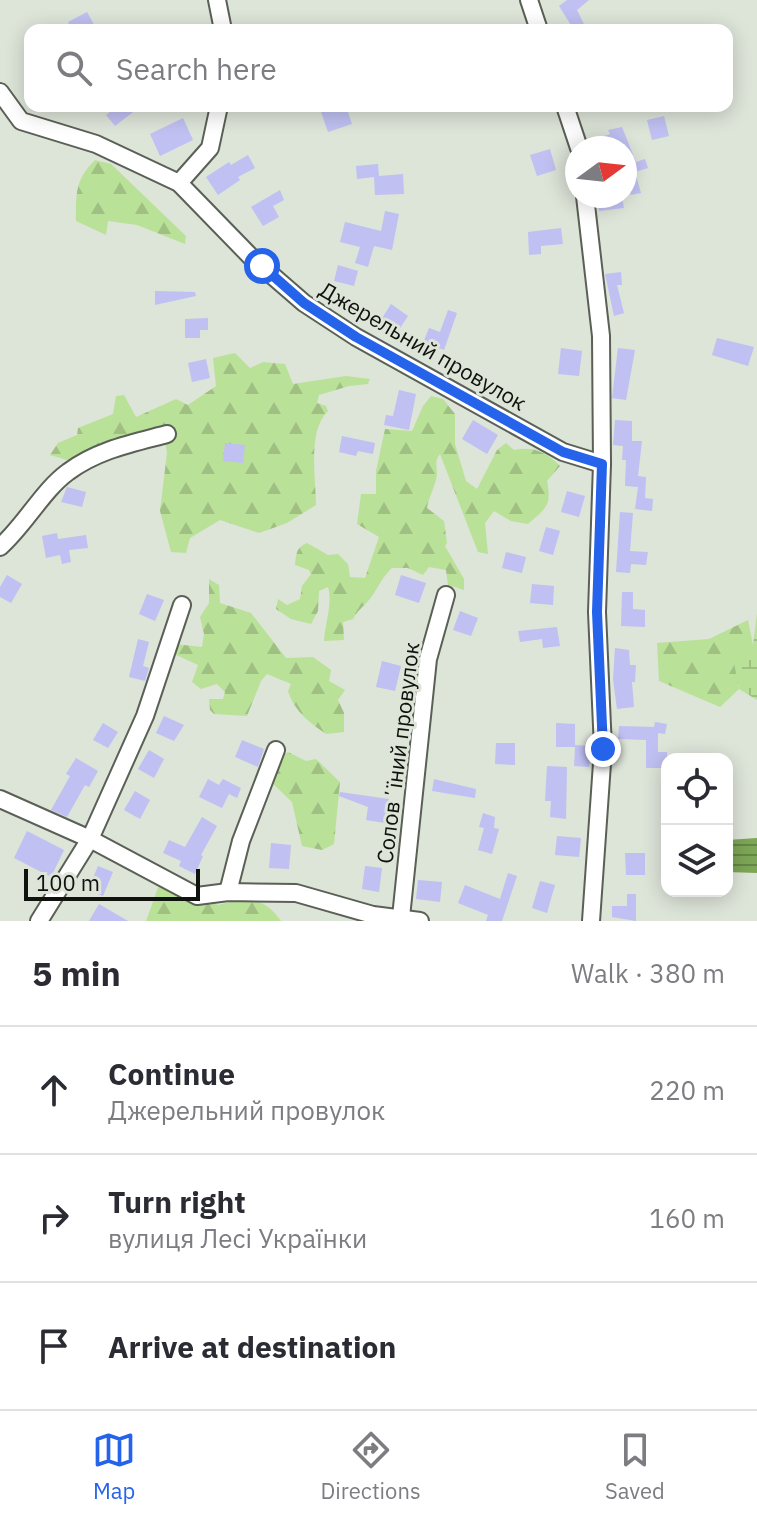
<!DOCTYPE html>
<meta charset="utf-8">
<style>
:root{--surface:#fff;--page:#f7f7f7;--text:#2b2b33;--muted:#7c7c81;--line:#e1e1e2;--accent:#2563eb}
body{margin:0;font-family:"IBM Plex Sans",sans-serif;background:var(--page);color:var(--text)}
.controls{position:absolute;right:24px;bottom:24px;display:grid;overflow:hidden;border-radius:16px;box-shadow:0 4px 20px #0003}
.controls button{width:72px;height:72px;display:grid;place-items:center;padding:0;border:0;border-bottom:2px solid var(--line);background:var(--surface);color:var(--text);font:40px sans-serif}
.compass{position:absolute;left:565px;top:136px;width:72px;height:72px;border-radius:50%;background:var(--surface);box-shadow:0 4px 20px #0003;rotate:75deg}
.scale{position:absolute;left:24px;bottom:20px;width:176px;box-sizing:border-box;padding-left:8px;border:4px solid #10120e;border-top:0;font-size:22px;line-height:28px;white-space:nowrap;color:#10120e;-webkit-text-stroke:6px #dde4d8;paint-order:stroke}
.stop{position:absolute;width:24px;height:24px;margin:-18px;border:6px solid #2563eb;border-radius:50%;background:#fff}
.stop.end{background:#2563eb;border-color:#fff;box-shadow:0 2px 8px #0008}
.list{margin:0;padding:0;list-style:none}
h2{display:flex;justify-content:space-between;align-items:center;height:104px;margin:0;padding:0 32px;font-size:34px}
h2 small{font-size:26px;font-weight:400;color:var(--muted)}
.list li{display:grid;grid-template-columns:52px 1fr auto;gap:24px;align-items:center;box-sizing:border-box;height:128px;padding:0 32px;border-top:2px solid var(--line)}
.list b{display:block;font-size:30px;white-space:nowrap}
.list p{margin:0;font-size:26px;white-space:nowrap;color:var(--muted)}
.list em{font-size:26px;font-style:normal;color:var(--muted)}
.icon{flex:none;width:44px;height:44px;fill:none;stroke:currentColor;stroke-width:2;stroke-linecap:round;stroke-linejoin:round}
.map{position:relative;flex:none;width:757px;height:921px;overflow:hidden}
.search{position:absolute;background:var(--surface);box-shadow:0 4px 20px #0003;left:24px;right:24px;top:24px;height:88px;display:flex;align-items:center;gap:20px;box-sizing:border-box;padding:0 28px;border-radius:16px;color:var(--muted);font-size:30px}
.sheet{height:488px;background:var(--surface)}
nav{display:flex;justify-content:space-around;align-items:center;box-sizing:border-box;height:112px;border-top:2px solid var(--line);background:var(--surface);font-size:22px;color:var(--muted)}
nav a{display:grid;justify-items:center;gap:4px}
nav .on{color:var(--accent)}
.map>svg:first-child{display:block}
.forest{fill:url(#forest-firs)}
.wetland{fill:url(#wetland-marsh)}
.water{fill:url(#water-rules)}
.building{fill:#c0c0f2}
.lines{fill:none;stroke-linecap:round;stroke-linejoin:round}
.minor-casing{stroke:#5a6056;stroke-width:20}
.minor{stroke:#fff;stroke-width:16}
.route{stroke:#2563eb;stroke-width:10}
.labels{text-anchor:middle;stroke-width:6;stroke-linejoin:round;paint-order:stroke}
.street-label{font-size:22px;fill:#10120e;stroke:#dde4d8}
</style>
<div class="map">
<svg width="757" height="921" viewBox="0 0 757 921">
<defs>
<pattern id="forest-firs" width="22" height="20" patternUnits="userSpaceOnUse" patternTransform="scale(2)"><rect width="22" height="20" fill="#bae198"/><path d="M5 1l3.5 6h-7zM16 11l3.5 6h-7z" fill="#9fc082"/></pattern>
<pattern id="wetland-marsh" width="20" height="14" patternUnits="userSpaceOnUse" patternTransform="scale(2)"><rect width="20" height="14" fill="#bae198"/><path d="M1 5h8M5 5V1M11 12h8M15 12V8" fill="none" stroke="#9fc082"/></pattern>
<pattern id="water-rules" width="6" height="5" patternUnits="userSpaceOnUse" patternTransform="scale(2)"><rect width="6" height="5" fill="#7da656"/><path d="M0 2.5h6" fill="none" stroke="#658646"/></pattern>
</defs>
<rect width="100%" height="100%" fill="#dde4d8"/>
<g class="forest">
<path d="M 95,160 L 111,164 L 186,236 L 185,244 L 137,225 L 108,221 L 106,235 L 76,221 C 76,193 75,180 95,160 Z"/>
<path d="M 235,353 L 250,368 L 263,362 L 285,364 L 293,384 L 346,376 L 370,379 L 368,384 L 349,386 L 319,395 L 317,403 L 326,406 L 328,411 C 307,431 316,478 316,505 L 287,523 L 259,533 L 220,520 L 190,538 L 186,553 L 171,552 L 160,511 L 167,453 L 164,436 L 74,462 L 50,455 L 58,443 L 77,435 L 78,428 L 113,414 L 116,396 L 124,395 L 136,417 L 176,399 L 188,405 L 216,386 L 213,358 Z"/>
<path d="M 431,396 L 443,399 L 455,414 L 455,444 L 466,481 L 477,489 L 497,450 L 506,443 L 514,450 C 533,446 546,452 560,466 L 547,481 C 552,506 546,508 528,524 L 511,521 L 494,511 L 485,523 L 488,554 L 478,552 L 440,454 C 434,462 437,465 437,474 C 436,485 429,496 427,508 L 444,521 L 447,543 L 445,546 L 464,579 L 464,590 L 448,585 L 446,570 L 429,567 L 423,575 L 408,568 L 392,568 C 381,578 378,589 369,600 C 363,607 357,611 353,619 L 343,622 L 344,640 L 324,641 C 325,623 333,603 328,587 L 319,591 L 318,611 L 311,624 L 291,619 L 276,609 L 278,599 L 287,605 L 300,599 L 302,586 L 311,574 L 309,570 L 295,565 C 296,555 296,547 307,543 L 328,555 L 338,554 L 348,564 L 350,577 L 365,578 L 379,537 L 357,524 L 361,494 L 376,494 L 376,471 L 385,429 L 412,431 L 423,406 Z"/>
<path d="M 209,579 L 219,585 L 220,603 L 251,613 L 286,658 L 313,657 L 331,670 L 329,681 L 345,690 L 338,700 L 344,713 L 344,732 L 326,734 C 309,722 295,712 288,691 L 291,684 L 267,674 L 261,681 L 247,716 L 214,714 L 210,710 L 209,699 L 223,699 L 225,692 L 217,684 L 201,689 L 192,682 L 198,665 L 172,653 L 175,644 L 202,647 L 204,634 L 200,617 L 209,603 Z"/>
<path d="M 748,620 L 753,645 L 735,663 L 739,689 L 720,707 L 659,681 L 657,643 L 709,639 Z"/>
<path d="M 288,752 L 306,761 L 316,759 L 340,782 L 334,844 L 322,850 L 302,846 L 292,802 L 267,778 L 280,758 Z"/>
<path d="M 159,885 L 197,902 L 211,901 L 218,905 C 245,897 264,896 281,921 L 146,921 Z"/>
</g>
<path class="wetland" d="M 757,613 L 757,700 L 739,689 L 734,663 L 753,645 Z"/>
<path class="water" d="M 757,838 L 757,873 L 727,872 L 727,840 Z"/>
<g class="building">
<path d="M 567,0 L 589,0 L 577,10 L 587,30 L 574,30 L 559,6 Z"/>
<path d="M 87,12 L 97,30 L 72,30 L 68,22 Z"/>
<path d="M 118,106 L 141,106 L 115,126 L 106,115 Z"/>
<path d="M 319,106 L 346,106 L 352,124 L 328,132 Z"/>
<path d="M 664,116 L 669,136 L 652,140 L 647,120 Z"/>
<path d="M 183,118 L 193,140 L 160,156 L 150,134 Z"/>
<path d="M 622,127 L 636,162 L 645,159 L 648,168 L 635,172 L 641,193 L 631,195 L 625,171 L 625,144 L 613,148 L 590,148 L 589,142 L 610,134 L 608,130 Z"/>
<path d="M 550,149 L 556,170 L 537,176 L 530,155 Z"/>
<path d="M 248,155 L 255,168 L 238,177 L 240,180 L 218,195 L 206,177 L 229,162 L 231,165 Z"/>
<path d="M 378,164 L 379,176 L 403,174 L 404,194 L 375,195 L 374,177 L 357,179 L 356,166 Z"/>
<path d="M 280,190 L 284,200 L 273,206 L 279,217 L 263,226 L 251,207 Z"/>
<path d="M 622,196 L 624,208 L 599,211 L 597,198 Z"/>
<path d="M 385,211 L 399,214 L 392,250 L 374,246 L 368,267 L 355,263 L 360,247 L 340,242 L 345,222 L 381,231 Z"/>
<path d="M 561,228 L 563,244 L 541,246 L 541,254 L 529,255 L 528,232 Z"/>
<path d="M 338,265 L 358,271 L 354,286 L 334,281 Z"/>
<path d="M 621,272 L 622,285 L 617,285 L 624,313 L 614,316 L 605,274 Z"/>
<path d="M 155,291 L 195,292 L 196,296 L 155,305 Z"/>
<path d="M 391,304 L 408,316 L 398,331 L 381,320 Z"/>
<path d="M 448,310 L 457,313 L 444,350 L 423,343 L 429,328 L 440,332 Z"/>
<path d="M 208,318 L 208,330 L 200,330 L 200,338 L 185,338 L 185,319 Z"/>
<path d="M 717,338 L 754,347 L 748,366 L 712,355 Z"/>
<path d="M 561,348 L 582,351 L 579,376 L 558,374 Z"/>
<path d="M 618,348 L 635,350 L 626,400 L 612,398 Z"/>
<path d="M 206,359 L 210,378 L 192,382 L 188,363 Z"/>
<path d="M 399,390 L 416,394 L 409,430 L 384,425 L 386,415 L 393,416 Z"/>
<path d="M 473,420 L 498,435 L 487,454 L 462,439 Z"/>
<path d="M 615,420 L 632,421 L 632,441 L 642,441 L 638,476 L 646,477 L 645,498 L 653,499 L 652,511 L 635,509 L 638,487 L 625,486 L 626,460 L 622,460 L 623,446 L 613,445 Z"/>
<path d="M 342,436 L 375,443 L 373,454 L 358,451 L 356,456 L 339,452 Z"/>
<path d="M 225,443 L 245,445 L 243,463 L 223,461 Z"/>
<path d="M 67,487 L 86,492 L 82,507 L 61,502 Z"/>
<path d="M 567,491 L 585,496 L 579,517 L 561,512 Z"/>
<path d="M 620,512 L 633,513 L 630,551 L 648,552 L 646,565 L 631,564 L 630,573 L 616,572 Z"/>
<path d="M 546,527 L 560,531 L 553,555 L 539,551 Z"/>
<path d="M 57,533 L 58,539 L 86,535 L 88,548 L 69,550 L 71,562 L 62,564 L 60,555 L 46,558 L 42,536 Z"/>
<path d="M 506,552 L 526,557 L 522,573 L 502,568 Z"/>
<path d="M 7,575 L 22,584 L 11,603 L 0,597 L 0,587 Z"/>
<path d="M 401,575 L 426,583 L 419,603 L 395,595 Z"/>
<path d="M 532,584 L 554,586 L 553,605 L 530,603 Z"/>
<path d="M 622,592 L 633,592 L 633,609 L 645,610 L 645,627 L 621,626 Z"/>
<path d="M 147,594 L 164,600 L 155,621 L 139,614 Z"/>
<path d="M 460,611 L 478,618 L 471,636 L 453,630 Z"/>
<path d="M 557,627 L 560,646 L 543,648 L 542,639 L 520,642 L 518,631 Z"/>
<path d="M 138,639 L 149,642 L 143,666 L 149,668 L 145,681 L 129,677 Z"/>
<path d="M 615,648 L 629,650 L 630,665 L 636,665 L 635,682 L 632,682 L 634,707 L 617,709 L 613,680 Z"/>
<path d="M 382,661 L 401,666 L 395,691 L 376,687 Z"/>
<path d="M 164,716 L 184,725 L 174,741 L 156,733 Z"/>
<path d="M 655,722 L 667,724 L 665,734 L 658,733 L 658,752 L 667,752 L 667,768 L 646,768 L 646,740 L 618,739 L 619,726 L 654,727 Z"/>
<path d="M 103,723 L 118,732 L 108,748 L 93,740 Z"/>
<path d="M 556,723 L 575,724 L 575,745 L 591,746 L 589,767 L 574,766 L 575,747 L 556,747 Z"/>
<path d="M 242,740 L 264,749 L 258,767 L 235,757 Z"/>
<path d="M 496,743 L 515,743 L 515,765 L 495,764 Z"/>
<path d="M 149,750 L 164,759 L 154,778 L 138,769 Z"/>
<path d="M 76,758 L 98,771 L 89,787 L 85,785 L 67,817 L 51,810 L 70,776 L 66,774 Z"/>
<path d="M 547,766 L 567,767 L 566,819 L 550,817 L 551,801 L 545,801 Z"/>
<path d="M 208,779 L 219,785 L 223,779 L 241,788 L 237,798 L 229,794 L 222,808 L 199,797 Z"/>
<path d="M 434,779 L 476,789 L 475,798 L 432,791 Z"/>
<path d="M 135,791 L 150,800 L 140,819 L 124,810 Z"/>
<path d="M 340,792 L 389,799 L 385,823 L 366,820 L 368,807 L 339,796 Z"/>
<path d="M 483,813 L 495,817 L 494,828 L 499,829 L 492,854 L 478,850 L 484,828 L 479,827 Z"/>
<path d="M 202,817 L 217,826 L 201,855 L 203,856 L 195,874 L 179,866 L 181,861 L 163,853 L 169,840 L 185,847 Z"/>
<path d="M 27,831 L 64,850 L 51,877 L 14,858 Z"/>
<path d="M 557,836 L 581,838 L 579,857 L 555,855 Z"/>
<path d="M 271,843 L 291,845 L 289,869 L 269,868 Z"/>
<path d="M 625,853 L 645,853 L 645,875 L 626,875 Z"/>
<path d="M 98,866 L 113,872 L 103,896 L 88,890 Z"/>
<path d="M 365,866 L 382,868 L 379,892 L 362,889 Z"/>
<path d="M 508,873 L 517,876 L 502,921 L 486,921 L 488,915 L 458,903 L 465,885 L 500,899 Z"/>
<path d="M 418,880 L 442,882 L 440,902 L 416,899 Z"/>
<path d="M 540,881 L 555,885 L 547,913 L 532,908 Z"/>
<path d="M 627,894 L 636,894 L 636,921 L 612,917 L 612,906 L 627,906 Z"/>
<path d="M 99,904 L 128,921 L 89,921 Z"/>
</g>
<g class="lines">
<defs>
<g id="minor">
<path d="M 217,0 L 223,30"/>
<path d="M 529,0 L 539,30"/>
<path d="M 0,92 L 21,121 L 96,144 L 179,183 L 252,258 L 304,303 L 356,337 L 563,452 L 602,464"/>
<path d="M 565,106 L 579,148"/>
<path d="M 179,183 L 210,148 L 219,106"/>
<path d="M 585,196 L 601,336 L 602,464 L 597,612 L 603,749 L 591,921"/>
<path d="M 0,547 C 25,525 43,490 68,472 C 97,450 133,443 167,434"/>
<path d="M 0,799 L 90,839 L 197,896 L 228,892 L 296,893 L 373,915 L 420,921"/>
<path d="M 228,892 L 241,841 L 276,750"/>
<path d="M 401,917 L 428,659 L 446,595"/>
<path d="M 39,921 L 90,839 L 145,716 L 182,605"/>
</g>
</defs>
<use href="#minor" class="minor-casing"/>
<use href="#minor" class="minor"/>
</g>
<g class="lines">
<path class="route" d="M 262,266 L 304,303 L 356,337 L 563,452 L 602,464 L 597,612 L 603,749"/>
</g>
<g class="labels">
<g class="street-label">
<text transform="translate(423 346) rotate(30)" y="8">Джерельний провулок</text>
<text transform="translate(398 753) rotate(-83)" y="8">Соловʼїний провулок</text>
</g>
</g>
</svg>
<div class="controls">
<button><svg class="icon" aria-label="locate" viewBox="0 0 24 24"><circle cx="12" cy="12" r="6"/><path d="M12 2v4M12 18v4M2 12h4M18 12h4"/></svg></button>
<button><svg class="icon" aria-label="layers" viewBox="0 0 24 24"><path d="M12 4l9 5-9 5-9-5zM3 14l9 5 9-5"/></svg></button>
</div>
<svg class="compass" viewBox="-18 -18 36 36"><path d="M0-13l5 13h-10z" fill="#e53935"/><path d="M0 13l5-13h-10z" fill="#7c7c81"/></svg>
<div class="scale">100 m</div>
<div class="stop" style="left:262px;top:266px"></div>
<div class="stop end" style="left:603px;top:749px"></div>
<div class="search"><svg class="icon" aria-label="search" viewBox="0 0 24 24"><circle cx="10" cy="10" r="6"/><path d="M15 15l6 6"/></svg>Search here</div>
</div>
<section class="sheet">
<h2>5 min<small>Walk · 380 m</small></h2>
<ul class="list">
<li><svg class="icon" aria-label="ahead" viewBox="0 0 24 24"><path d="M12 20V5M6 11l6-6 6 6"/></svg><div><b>Continue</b><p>Джерельний провулок</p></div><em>220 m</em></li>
<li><svg class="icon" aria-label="right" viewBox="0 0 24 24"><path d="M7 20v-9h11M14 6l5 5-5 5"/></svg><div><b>Turn right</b><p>вулиця Лесі Українки</p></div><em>160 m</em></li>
<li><svg class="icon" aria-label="arrive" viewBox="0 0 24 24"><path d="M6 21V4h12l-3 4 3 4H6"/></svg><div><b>Arrive at destination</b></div></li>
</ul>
</section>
<nav>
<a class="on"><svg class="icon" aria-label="map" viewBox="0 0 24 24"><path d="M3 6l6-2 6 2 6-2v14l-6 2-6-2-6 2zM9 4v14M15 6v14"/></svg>Map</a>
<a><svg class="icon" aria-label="directions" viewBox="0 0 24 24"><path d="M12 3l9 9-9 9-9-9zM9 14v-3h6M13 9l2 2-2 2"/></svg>Directions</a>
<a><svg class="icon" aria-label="saved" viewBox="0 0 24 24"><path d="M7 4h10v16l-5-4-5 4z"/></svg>Saved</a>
</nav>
